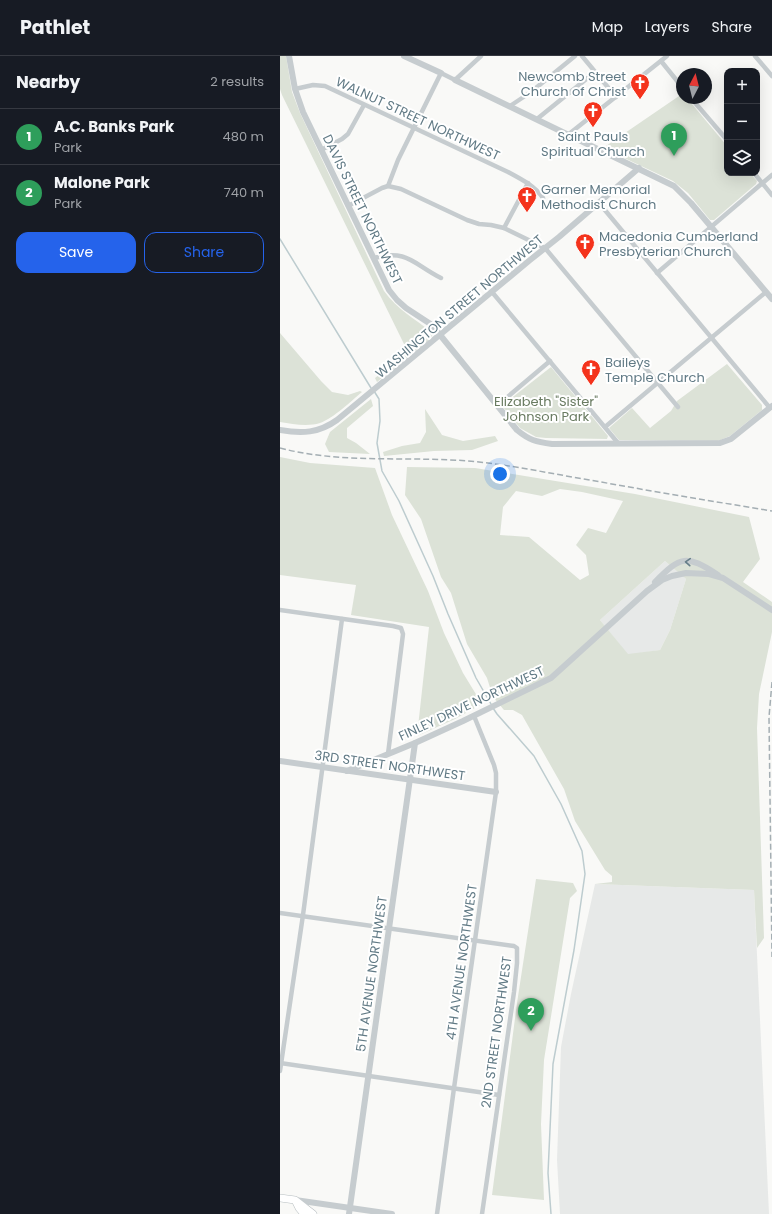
<!DOCTYPE html>
<meta charset="utf-8">
<style>
:root{--surface:#171b24;--page:#20242c;--text:#f1f3f6;--muted:#9ea1a6;--line:#363941;--accent:#2563eb}
body{margin:0;font-family:Poppins,sans-serif;background:var(--page);color:var(--text)}
.controls{position:absolute;right:12px;top:12px;display:grid;overflow:hidden;border-radius:8px;box-shadow:0 4px 16px #0002}
.controls button{width:36px;height:36px;display:grid;place-items:center;padding:0;border:0;border-bottom:1px solid var(--line);background:var(--surface);color:var(--text);font:20px sans-serif}
.compass{position:absolute;left:396px;top:12px;width:36px;height:36px;border-radius:50%;background:var(--surface);box-shadow:0 4px 16px #0002;rotate:7deg}
.you{position:absolute;left:220px;top:418px;width:14px;height:14px;margin:-10px;border:3px solid #fff;border-radius:50%;background:#1a73e8;box-shadow:0 0 0 6px #1a73e833}
.badge{display:grid;place-items:center;width:26px;height:26px;border-radius:50%;background:var(--accent);color:#fff;font-size:13px;font-weight:700}
.pin{position:absolute;translate:-50% -33px;filter:drop-shadow(0 1px 2px #0008)}
.pin::after{content:'';position:absolute;top:21px;width:14px;height:12px;background:inherit;clip-path:polygon(0 0,100% 0,50% 100%)}
.list{margin:0;padding:0;list-style:none}
h2{display:flex;justify-content:space-between;align-items:center;height:52px;margin:0;padding:0 16px;font-size:17px}
h2 small{font-size:13px;font-weight:400;color:var(--muted)}
.list li{display:grid;grid-template-columns:26px 1fr auto;gap:12px;align-items:center;box-sizing:border-box;height:56px;padding:0 16px;border-top:1px solid var(--line)}
.list b{display:block;font-size:15px;white-space:nowrap}
.list p{margin:0;font-size:13px;white-space:nowrap;color:var(--muted)}
.list em{font-size:13px;font-style:normal;color:var(--muted)}
.actions{display:flex;gap:8px;padding:12px 16px}
.actions a{flex:1;padding:9px 0;border:1px solid var(--accent);border-radius:12px;text-align:center;font-size:14px;color:var(--accent)}
.actions .main{background:var(--accent);color:#fff}
.icon{flex:none;width:22px;height:22px;fill:none;stroke:currentColor;stroke-width:2;stroke-linecap:round;stroke-linejoin:round}
.map{position:relative;flex:none;width:492px;height:1158px;overflow:hidden}
header{display:flex;align-items:center;gap:24px;box-sizing:border-box;height:56px;padding:0 20px;background:var(--surface);border-bottom:1px solid var(--line)}
header strong{font-size:19px}
nav{display:flex;gap:22px;margin-inline-start:auto;font-size:14px}
main{display:flex}
aside{flex:1;background:var(--surface)}
.map>svg:first-child{display:block}
.built{fill:#e7e9e8}
.green{fill:#dce2d7;fill-rule:evenodd}
.lines{fill:none;stroke-linecap:round;stroke-linejoin:round}
.stream{stroke:#bdcccf;stroke-width:1.5}
.primary-casing{stroke:#b7bec1;stroke-width:8}
.minor{stroke:#c6cccf;stroke-width:4.5}
.tertiary{stroke:#c6cccf;stroke-width:6}
.primary{stroke:#fff;stroke-width:7}
.rail{stroke:#a4aeb3;stroke-width:1.5;stroke-dasharray:6 3;stroke-linecap:butt}
.oneway{stroke:#667e89}
.labels{text-anchor:middle;stroke-width:4;stroke-linejoin:round;paint-order:stroke}
.poi-label{font-size:13px;fill:#617a85;stroke:#fff;text-anchor:start}
.street-label{font-size:13px;fill:#617a85;stroke:#fff}
.park-label{font-size:13px;fill:#697b61;stroke:#fff}
</style>
<header>
<strong>Pathlet</strong>
<nav><a>Map</a><a>Layers</a><a>Share</a></nav>
</header>
<main>
<aside>
<h2>Nearby<small>2 results</small></h2>
<ul class="list">
<li><span class="badge" style="background:#2e9e5b">1</span><div><b>A.C. Banks Park</b><p>Park</p></div><em>480 m</em></li>
<li><span class="badge" style="background:#2e9e5b">2</span><div><b>Malone Park</b><p>Park</p></div><em>740 m</em></li>
</ul>
<div class="actions"><a class="main">Save</a><a>Share</a></div>
</aside>
<div class="map">
<svg width="492" height="1158" viewBox="0 0 492 1158">
<rect width="100%" height="100%" fill="#f9f9f7"/>
<g class="built">
<path d="M 385,505 L 406,523 L 390,574 L 380,594 L 348,599 L 320,564 Z"/>
<path d="M 315,828 L 474,834 L 489,1158 L 280,1158 L 277,1104 L 281,991 L 291,938 Z"/>
</g>
<g class="green">
<path d="M 0,0 L 6,0 L 12,36 L 20,57 L 104,235 C 118,254 134,262 151,276 L 152,281 L 149,284 L 97,326 L 95,322 L 122,301 L 124,296 L 124,288 L 2,39 L 0,33 Z"/>
<path d="M 402,38 L 402,42 L 407,42 L 447,90 L 447,117 L 470,117 L 477,125 L 476,128 L 434,164 L 430,164 L 408,137 L 393,125 L 323,92 Z"/>
<path d="M 0,277 L 41,325 L 52,336 L 68,339 L 80,335 L 82,336 C 71,345 54,362 40,367 C 27,371 13,368 0,366 Z"/>
<path d="M 447,308 L 482,349 L 482,354 L 450,380 L 438,385 L 339,384 L 329,372 L 352,352 L 370,372 L 391,355 L 397,345 Z"/>
<path d="M 271,311 L 328,380 L 327,383 L 266,382 L 256,381 L 240,372 L 223,351 L 225,347 Z"/>
<path d="M 91,343 L 93,350 L 67,372 L 67,382 L 76,387 L 90,398 L 49,396 L 45,388 L 50,376 Z"/>
<path d="M 145,353 L 162,379 L 183,385 L 215,380 L 218,385 L 192,394 L 154,395 L 104,400 L 103,396 L 122,390 L 140,387 L 146,376 Z"/>
<path d="M 0,401 L 30,407 L 95,412 L 112,459 L 148,535 L 164,577 L 183,617 L 202,648 L 175,663 L 137,680 L 149,571 L 71,559 L 76,529 L 0,519 Z"/>
<path d="M 127,411 L 195,412 L 355,438 L 469,461 L 480,503 L 463,526 L 492,546 L 492,576 L 479,638 L 477,672 L 484,882 L 477,892 L 474,834 L 315,828 L 332,826 L 332,820 L 325,814 L 295,765 L 284,733 L 242,659 L 233,654 L 224,654 L 213,641 L 207,622 L 187,588 L 171,537 L 161,521 L 141,463 L 125,439 ZM 280,433 L 302,436 L 343,445 L 326,477 L 308,472 L 296,489 L 306,499 L 309,519 L 300,524 L 249,481 L 220,479 L 223,451 L 236,435 L 262,440 ZM 385,505 L 406,523 L 390,574 L 380,594 L 348,598 L 320,564 Z"/>
<path d="M 256,823 L 293,827 L 297,835 L 290,842 L 264,1004 L 261,1068 L 264,1144 L 212,1139 L 237,947 Z"/>
</g>
<g class="lines">
<g class="stream">
<path d="M 0,183 L 91,332"/>
<path d="M 94,335 L 99,343 L 100,365 L 97,387 L 102,415 L 119,445 L 153,520 L 168,558 L 196,622 L 211,648"/>
<path d="M 213,652 L 217,658 L 254,700 L 281,748 L 302,795 L 305,818 L 294,894 L 273,1008 L 268,1117 L 271,1158"/>
</g>
<defs>
<g id="primary">
<path d="M 0,1142 L 15,1144 L 33,1158"/>
<path d="M 16,1146 L 19,1152 L 24,1158"/>
</g>
</defs>
<use href="#primary" class="primary-casing"/>
<g class="minor">
<path d="M 302,0 L 336,41"/>
<path d="M 475,0 L 492,20"/>
<path d="M 381,5 L 402,31"/>
<path d="M 15,33 L 33,29 L 45,30 L 228,116 C 241,123 255,130 263,142"/>
<path d="M 411,42 L 447,84"/>
<path d="M 230,50 L 251,36 L 295,0"/>
<path d="M 257,63 L 315,16"/>
<path d="M 289,78 L 387,0"/>
<path d="M 41,94 L 62,83 L 68,78 L 84,49"/>
<path d="M 474,117 L 492,139"/>
<path d="M 108,130 L 118,104 L 161,17 L 175,24 L 201,0"/>
<path d="M 319,147 L 490,352"/>
<path d="M 68,150 L 102,132 L 108,130 L 121,133 L 187,164 L 199,168 L 211,169 L 224,172 L 265,192 L 398,351"/>
<path d="M 224,172 L 248,127"/>
<path d="M 94,202 C 128,193 133,208 161,222"/>
<path d="M 377,217 L 492,119"/>
<path d="M 212,236 L 338,387"/>
<path d="M 218,349 L 270,305"/>
<path d="M 325,371 L 486,236"/>
<path d="M 0,554 L 113,570 L 121,572 L 123,578 L 108,698"/>
<path d="M 0,857 L 234,890 L 237,892 L 237,907 L 234,936 L 202,1158"/>
<path d="M 0,1007 L 219,1039"/>
<path d="M 0,1015 L 23,859 L 62,563"/>
<path d="M 157,1158 L 174,1032 L 216,736 L 216,717 L 214,709 L 194,660"/>
</g>
<g class="tertiary">
<path d="M 9,0 L 15,33 L 23,56 L 109,234 L 117,244 L 126,252 L 152,269 L 237,374 C 249,384 256,386 272,388 L 440,387 L 451,383 L 492,350"/>
<path d="M 124,0 L 161,17"/>
<path d="M 175,24 L 394,130 L 411,147 L 492,243"/>
<path d="M 0,374 C 22,378 39,377 57,364 L 250,204 L 279,181 L 359,112"/>
<path d="M 375,526 C 401,500 406,498 438,519"/>
<path d="M 0,705 L 216,736"/>
<path d="M 67,715 L 135,687 L 183,665 L 271,622 L 367,535 L 382,524 L 392,520 L 406,517 L 429,518 L 443,522 L 492,554"/>
<path d="M 15,1144 L 112,1158"/>
<path d="M 69,1158 L 135,687"/>
</g>
<use href="#primary" class="primary"/>
<g class="rail">
<path d="M 0,392 C 65,409 133,399 199,406 C 236,410 273,418 310,424 C 370,435 431,445 492,455"/>
<path d="M 492,626 L 489,661 L 492,901"/>
</g>
</g>
<defs><path id="oneway-chevron" d="M-2-3.5L2.5 0L-2 3.5" fill="none" stroke-width="1.6" stroke-linecap="round" stroke-linejoin="round"/></defs>
<use class="oneway" href="#oneway-chevron" transform="translate(408 506) rotate(-176)"/>
<defs>
<symbol id="church-pin" viewBox="-11 -11 22 30"><path d="M0 17L-7.5 6A9.5 9.5 0 1 1 7.5 6Z" fill="#f4331c" stroke="#fff"/><path d="M-1.2-6h2.4v3.5h3.3v2.4h-3.3V6h-2.4V-.1h-3.3v-2.4h3.3Z" fill="#fff"/></symbol>
</defs>
<g fill-rule="evenodd">
<use href="#church-pin" x="349" y="16" width="22" height="30"/>
<use href="#church-pin" x="302" y="44" width="22" height="30"/>
<use href="#church-pin" x="236" y="129" width="22" height="30"/>
<use href="#church-pin" x="294" y="176" width="22" height="30"/>
<use href="#church-pin" x="300" y="302" width="22" height="30"/>
</g>
<g class="labels">
<g class="poi-label">
<text x="346" y="25" text-anchor="end">Newcomb Street<tspan x="346" dy="15">Church of Christ</tspan></text>
<text x="313" y="85" text-anchor="middle">Saint Pauls<tspan x="313" dy="15">Spiritual Church</tspan></text>
<text x="261" y="138">Garner Memorial<tspan x="261" dy="15">Methodist Church</tspan></text>
<text x="319" y="185">Macedonia Cumberland<tspan x="319" dy="15">Presbyterian Church</tspan></text>
<text x="325" y="311">Baileys<tspan x="325" dy="15">Temple Church</tspan></text>
</g>
<g class="street-label">
<text transform="translate(138 62) rotate(25)" y="5">WALNUT STREET NORTHWEST</text>
<text transform="translate(83 153) rotate(64)" y="5">DAVIS STREET NORTHWEST</text>
<text transform="translate(179 250) rotate(-40)" y="5">WASHINGTON STREET NORTHWEST</text>
<text transform="translate(191 647) rotate(-25)" y="5">FINLEY DRIVE NORTHWEST</text>
<text transform="translate(110 709) rotate(8)" y="5">3RD STREET NORTHWEST</text>
<text transform="translate(181 906) rotate(-82)" y="5">4TH AVENUE NORTHWEST</text>
<text transform="translate(91 918) rotate(-82)" y="5">5TH AVENUE NORTHWEST</text>
<text transform="translate(216 976) rotate(-82)" y="5">2ND STREET NORTHWEST</text>
</g>
<g class="park-label">
<text x="266" y="350">Elizabeth "Sister"<tspan x="266" dy="15">Johnson Park</tspan></text>
</g>
</g>
</svg>
<div class="controls">
<button>+</button>
<button>−</button>
<button><svg class="icon" aria-label="layers" viewBox="0 0 24 24"><path d="M12 4l9 5-9 5-9-5zM3 14l9 5 9-5"/></svg></button>
</div>
<svg class="compass" viewBox="-18 -18 36 36"><path d="M0-13l5 13h-10z" fill="#e53935"/><path d="M0 13l5-13h-10z" fill="#9ea1a6"/></svg>
<div class="you"></div>
<div class="pin badge" style="left:394px;top:100px;background:#2e9e5b">1</div>
<div class="pin badge" style="left:251px;top:975px;background:#2e9e5b">2</div>
</div>
</main>
